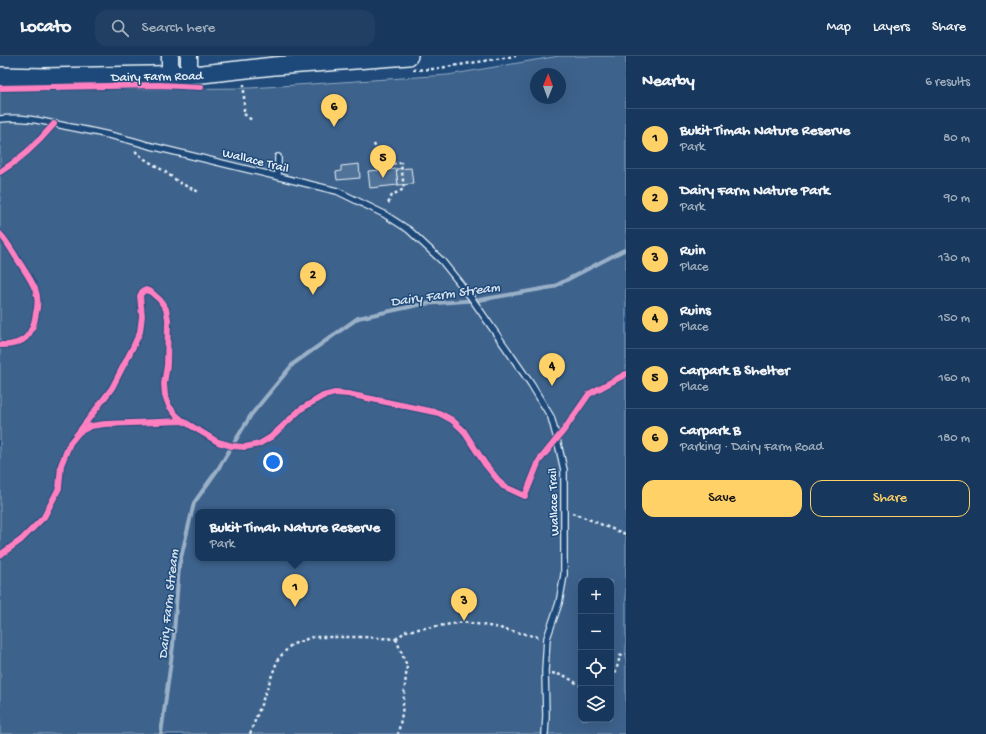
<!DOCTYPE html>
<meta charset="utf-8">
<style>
:root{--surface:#17385c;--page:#203f62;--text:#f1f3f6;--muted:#9eacbb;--line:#365272;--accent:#ffd166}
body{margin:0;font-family:"Gochi Hand",sans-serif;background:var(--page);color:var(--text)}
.controls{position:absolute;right:12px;bottom:12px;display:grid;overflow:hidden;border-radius:8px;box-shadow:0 4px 16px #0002}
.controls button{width:36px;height:36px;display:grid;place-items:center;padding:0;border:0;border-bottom:1px solid var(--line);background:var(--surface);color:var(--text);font:20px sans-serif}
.compass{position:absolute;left:530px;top:12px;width:36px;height:36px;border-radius:50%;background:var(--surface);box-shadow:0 4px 16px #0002;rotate:1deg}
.you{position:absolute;left:273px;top:406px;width:14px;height:14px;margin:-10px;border:3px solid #fff;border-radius:50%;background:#1a73e8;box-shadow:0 0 0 6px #1a73e833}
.badge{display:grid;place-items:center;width:26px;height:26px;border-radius:50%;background:var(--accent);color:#111;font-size:13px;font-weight:700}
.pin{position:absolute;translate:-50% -33px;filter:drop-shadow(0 1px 2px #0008)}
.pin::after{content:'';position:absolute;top:21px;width:14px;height:12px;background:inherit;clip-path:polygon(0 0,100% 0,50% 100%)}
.popup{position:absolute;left:195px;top:453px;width:200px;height:52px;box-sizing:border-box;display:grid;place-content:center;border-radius:8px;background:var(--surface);filter:drop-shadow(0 1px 3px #0005);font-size:13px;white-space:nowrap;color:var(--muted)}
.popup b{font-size:15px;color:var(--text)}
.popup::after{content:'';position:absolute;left:50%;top:100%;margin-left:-8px;border:8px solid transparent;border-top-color:var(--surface)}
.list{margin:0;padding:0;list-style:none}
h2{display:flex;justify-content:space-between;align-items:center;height:52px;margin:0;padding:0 16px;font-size:17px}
h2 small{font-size:13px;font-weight:400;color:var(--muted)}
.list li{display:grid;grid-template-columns:26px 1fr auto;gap:12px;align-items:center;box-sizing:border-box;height:60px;padding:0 16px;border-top:1px solid var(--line)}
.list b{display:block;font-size:15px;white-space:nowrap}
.list p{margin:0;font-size:13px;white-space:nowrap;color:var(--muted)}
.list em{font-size:13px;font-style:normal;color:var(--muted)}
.actions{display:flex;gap:8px;padding:12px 16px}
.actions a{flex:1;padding:9px 0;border:1px solid var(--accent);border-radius:12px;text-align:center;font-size:14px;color:var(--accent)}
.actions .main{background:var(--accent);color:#111}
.icon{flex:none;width:22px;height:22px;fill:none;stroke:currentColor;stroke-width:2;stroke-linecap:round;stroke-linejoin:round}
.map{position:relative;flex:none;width:626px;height:678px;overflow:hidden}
header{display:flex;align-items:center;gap:24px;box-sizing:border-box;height:56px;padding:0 20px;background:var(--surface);border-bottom:1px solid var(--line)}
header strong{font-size:19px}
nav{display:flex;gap:22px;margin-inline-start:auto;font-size:14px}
.search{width:280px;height:36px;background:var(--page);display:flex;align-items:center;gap:10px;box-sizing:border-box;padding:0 14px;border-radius:12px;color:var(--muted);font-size:15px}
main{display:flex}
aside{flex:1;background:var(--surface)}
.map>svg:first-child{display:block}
.green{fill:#3c628c;stroke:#92aac2;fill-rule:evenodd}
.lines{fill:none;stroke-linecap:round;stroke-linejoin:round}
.stream{stroke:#9ab0c7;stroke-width:4}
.building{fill:#517399;stroke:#e8f1f8}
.service-casing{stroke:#e8f1f8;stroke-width:8}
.secondary-casing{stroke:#e8f1f8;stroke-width:19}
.primary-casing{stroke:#e8f1f8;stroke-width:20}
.path{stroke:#e8f1f8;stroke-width:2.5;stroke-dasharray:3 3;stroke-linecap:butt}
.service{stroke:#1f4a7a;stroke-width:5.5}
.secondary{stroke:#1f4a7a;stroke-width:16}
.primary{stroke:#1f4a7a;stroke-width:17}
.cycleway-casing{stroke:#1f4a7a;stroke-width:8}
.cycleway{stroke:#ff80c0;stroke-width:6}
.labels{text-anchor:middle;stroke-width:3;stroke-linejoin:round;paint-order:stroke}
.street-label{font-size:13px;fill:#e8f1f8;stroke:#1f4a7a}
.water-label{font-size:14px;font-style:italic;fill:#d4e1ec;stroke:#1f4a7a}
</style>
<header>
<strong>Locato</strong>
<div class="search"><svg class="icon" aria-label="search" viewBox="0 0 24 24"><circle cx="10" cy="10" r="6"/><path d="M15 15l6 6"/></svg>Search here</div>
<nav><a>Map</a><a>Layers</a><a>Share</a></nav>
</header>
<main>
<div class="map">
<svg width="626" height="678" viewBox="0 0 626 678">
<rect width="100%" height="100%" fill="#1f4a7a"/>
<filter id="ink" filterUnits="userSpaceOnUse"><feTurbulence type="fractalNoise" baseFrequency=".025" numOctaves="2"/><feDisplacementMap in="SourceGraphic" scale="8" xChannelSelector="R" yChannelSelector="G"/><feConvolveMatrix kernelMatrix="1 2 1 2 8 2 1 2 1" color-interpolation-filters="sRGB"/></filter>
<g filter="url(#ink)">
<path class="green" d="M 559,0 L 626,0 L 626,678 L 0,678 L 0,31 L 133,33 L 250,32 L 448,19 ZM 536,18 L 560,18 L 560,42 L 536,42 ZM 198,456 L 392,456 L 392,502 L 198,502 ZM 581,525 L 611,525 L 611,663 L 581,663 Z"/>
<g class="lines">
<path class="stream" d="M 161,678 L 173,590 L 179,510 L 194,447 L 218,413 L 251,359 L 293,308 L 358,262 L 423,248 L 479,244 L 553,231 L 626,193"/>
</g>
<g class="building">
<path d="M 359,108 L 360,122 L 337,124 L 336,116 L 341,115 L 341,110 Z"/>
<path d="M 411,112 L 413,128 L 398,129 L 396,113 Z"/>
<path d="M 396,113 L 398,129 L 370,132 L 368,115 Z"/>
</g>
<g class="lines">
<defs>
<g id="service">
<path d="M 0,63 C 24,60 46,66 70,71 C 96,76 122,81 147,89 L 337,135 L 384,158 L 409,174 L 442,205 L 470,240 L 531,328 L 551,361 L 557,383 L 564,414 L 564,519 L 559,547 L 547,582 L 545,615 L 546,660 L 545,678"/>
<path d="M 278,120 L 278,101"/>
</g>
<g id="secondary">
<path d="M 170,0 L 170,19"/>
<path d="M 189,19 L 189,0"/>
</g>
<path id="primary" d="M 0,20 L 44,21 L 202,18 L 274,10 L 409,0"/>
</defs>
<use href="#service" class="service-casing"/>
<use href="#secondary" class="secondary-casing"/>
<use href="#primary" class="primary-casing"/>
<g class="path">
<path d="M 413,14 L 433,13 L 516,0"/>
<path d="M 244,28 L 244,58 L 253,65"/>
<path d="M 374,88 L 380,103 L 390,108 L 401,107 L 404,133 L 392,139 L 387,150"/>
<path d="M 135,95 L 143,102 L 164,115 L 180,127 L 199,136"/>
<path d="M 572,457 C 590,463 608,472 626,478"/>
<path d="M 396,583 L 406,575 L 464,566 L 495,571 L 538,581"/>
<path d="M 396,583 L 407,610 L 402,658 L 398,678"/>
<path d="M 552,617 L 565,620 L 581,630"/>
<path d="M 611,621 L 615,619 L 620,600 L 626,598"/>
<path d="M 250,678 L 278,603 L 291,589 L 312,581 L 364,581 L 396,583"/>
</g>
<use href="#service" class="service"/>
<use href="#secondary" class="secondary"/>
<use href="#primary" class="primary"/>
<defs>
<g id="cycleway">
<path d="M 0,32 L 159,29 L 201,31"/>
<path d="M 0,116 C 21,103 38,87 54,68"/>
<path d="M 0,178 C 6,184 11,193 16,201 C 22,211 30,221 35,233 C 38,240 38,249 36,257 C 33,279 24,290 0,289"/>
<path d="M 81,373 L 112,332 L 133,291 L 140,276 L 142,260 L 140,240 L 142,236 L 146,234 L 151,236 L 160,244 L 166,253 L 168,263 L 167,309 L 164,328 L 165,339 L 169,350 L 176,359 L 183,365"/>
<path d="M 0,499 L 21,484 L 44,461 L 59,432 L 61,409 L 70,387 L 79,376 L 91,370 L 105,368 L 183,365 L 218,386 L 232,390 L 245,391 L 259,388 L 271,381 L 301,353 L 323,340 L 335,337 L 348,338 L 439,357 L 452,364 L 463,374 L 485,408 L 503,430 L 525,440 L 539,405 L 564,374 L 589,338 L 626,318"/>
</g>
</defs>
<use href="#cycleway" class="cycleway-casing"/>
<use href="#cycleway" class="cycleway"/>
</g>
</g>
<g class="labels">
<g class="street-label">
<text transform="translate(157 19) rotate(-1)" y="5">Dairy Farm Road</text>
<text transform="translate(256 103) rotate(14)" y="5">Wallace Trail</text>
<text transform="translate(552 446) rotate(-92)" y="5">Wallace Trail</text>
</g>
<g class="water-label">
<text transform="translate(445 237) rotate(-8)" y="5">Dairy Farm Stream</text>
<text transform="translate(167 548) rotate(-84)" y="5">Dairy Farm Stream</text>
</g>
</g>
</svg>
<div class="controls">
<button>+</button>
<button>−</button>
<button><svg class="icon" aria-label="locate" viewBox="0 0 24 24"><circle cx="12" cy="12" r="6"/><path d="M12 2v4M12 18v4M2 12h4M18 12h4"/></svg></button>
<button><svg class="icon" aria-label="layers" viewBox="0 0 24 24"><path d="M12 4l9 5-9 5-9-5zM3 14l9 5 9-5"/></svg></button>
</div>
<svg class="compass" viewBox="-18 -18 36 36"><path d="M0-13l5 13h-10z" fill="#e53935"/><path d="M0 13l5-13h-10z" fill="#9eacbb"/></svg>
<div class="you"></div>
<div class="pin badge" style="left:295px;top:551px">1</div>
<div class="popup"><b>Bukit Timah Nature Reserve</b>Park</div>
<div class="pin badge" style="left:313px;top:239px">2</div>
<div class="pin badge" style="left:464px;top:565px">3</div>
<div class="pin badge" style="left:552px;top:330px">4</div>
<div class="pin badge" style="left:383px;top:122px">5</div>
<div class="pin badge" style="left:334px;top:71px">6</div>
</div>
<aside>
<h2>Nearby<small>6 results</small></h2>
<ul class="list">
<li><span class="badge">1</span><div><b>Bukit Timah Nature Reserve</b><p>Park</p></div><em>80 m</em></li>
<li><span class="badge">2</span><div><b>Dairy Farm Nature Park</b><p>Park</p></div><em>90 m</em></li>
<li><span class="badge">3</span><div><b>Ruin</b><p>Place</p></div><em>130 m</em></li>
<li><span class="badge">4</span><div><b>Ruins</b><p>Place</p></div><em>150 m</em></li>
<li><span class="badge">5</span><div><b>Carpark B Shelter</b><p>Place</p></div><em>160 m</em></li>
<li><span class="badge">6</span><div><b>Carpark B</b><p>Parking · Dairy Farm Road</p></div><em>180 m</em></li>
</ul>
<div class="actions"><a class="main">Save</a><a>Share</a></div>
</aside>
</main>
